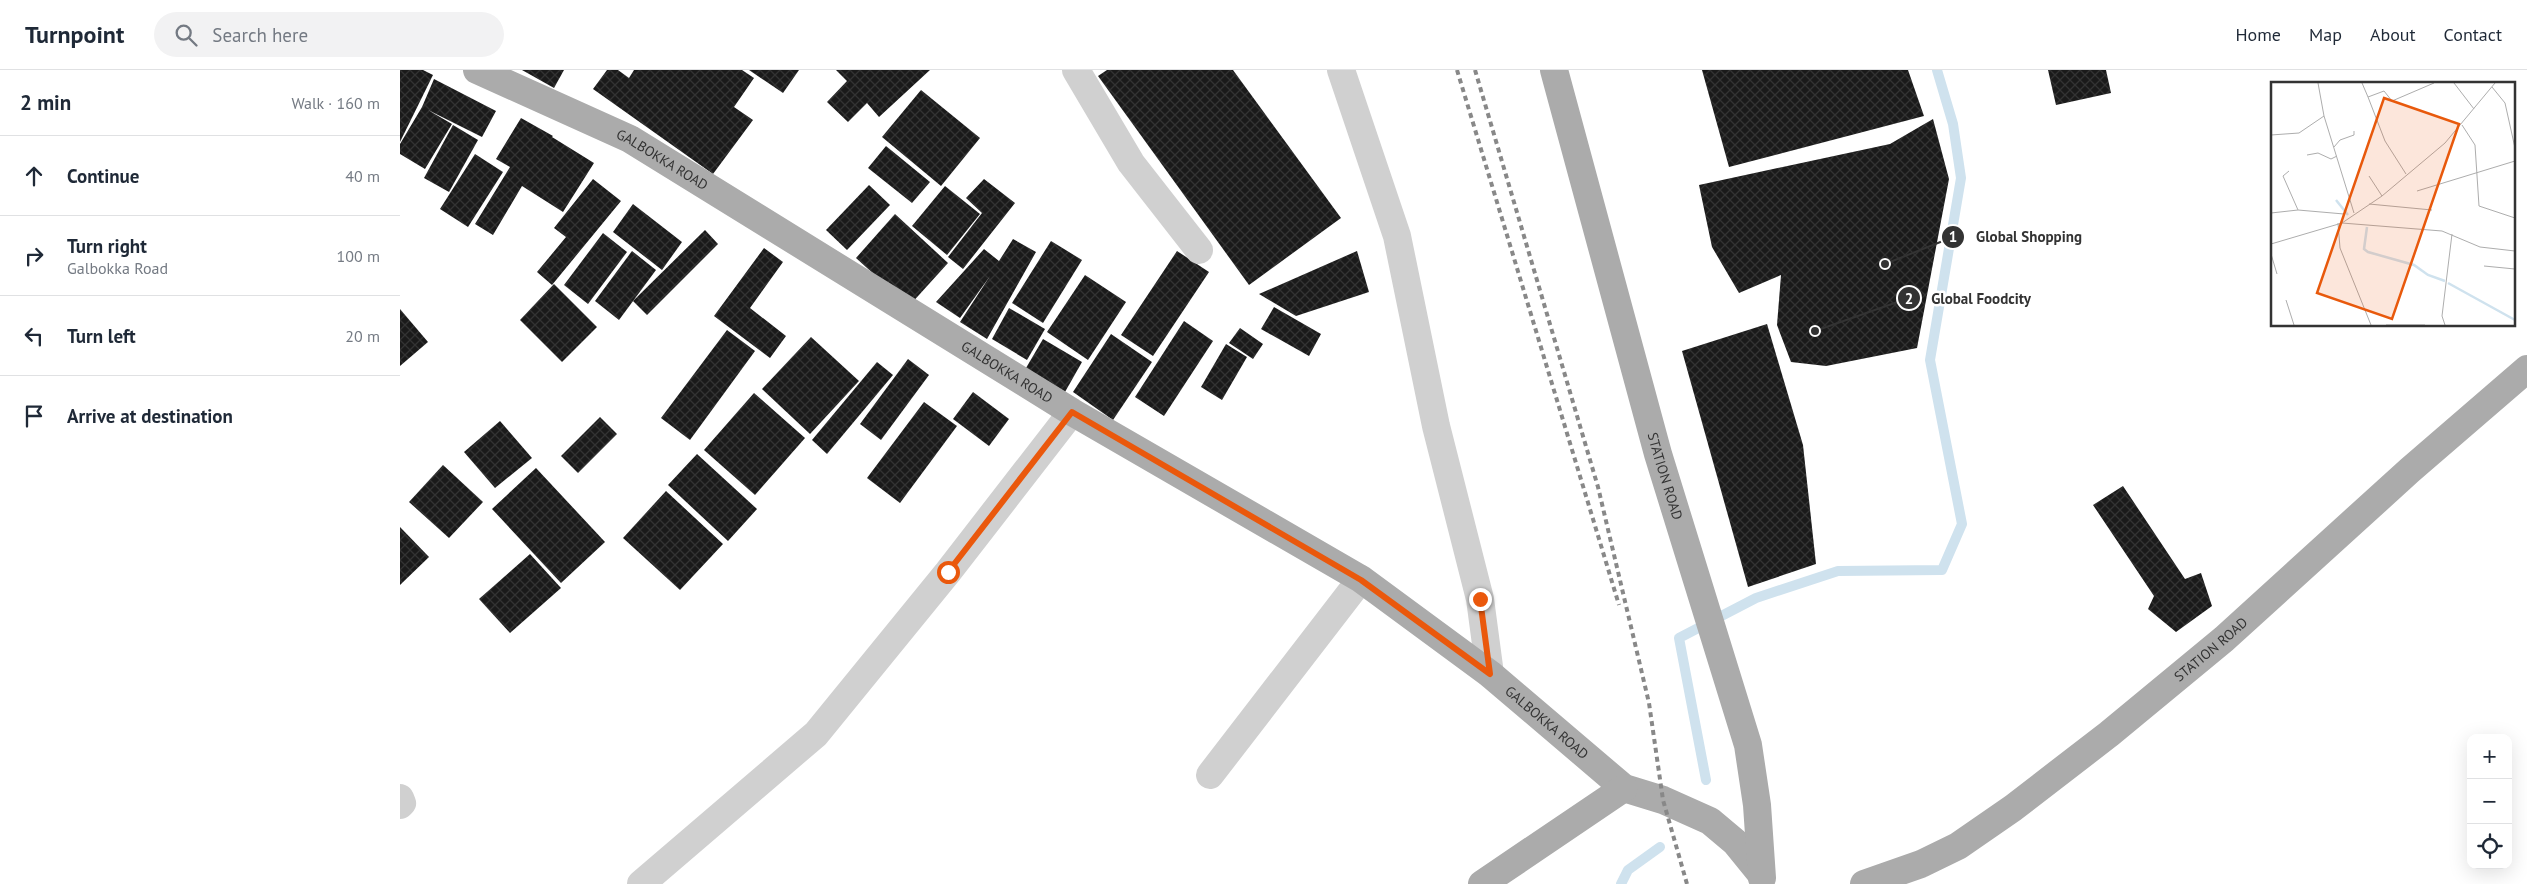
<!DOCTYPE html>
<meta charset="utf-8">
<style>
:root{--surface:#fff;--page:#f2f2f3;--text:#1f2937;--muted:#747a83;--line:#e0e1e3}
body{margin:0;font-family:"PT Sans",sans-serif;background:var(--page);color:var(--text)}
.controls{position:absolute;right:15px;bottom:15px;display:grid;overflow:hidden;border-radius:10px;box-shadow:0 5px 20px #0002}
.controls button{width:45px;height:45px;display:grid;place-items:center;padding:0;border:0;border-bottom:1px solid var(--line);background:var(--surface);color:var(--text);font:25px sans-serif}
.stop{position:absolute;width:15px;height:15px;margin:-11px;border:4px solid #ea580c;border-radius:50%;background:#fff}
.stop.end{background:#ea580c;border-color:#fff;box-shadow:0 1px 5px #0008}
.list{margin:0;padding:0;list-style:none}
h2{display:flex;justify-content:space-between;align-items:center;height:65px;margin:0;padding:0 20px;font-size:21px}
h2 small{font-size:16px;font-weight:400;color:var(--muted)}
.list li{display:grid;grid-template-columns:32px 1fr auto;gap:15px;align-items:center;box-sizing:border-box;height:80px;padding:0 20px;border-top:1px solid var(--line)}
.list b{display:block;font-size:19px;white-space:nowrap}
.list p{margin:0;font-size:16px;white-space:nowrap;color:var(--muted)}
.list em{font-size:16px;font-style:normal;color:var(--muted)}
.icon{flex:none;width:28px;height:28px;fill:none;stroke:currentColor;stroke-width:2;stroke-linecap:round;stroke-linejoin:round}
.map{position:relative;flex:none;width:2127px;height:814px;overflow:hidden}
header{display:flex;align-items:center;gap:30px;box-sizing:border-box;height:70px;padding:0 25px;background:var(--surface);border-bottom:1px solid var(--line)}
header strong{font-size:24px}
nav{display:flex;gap:28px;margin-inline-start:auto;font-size:18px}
.search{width:350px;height:45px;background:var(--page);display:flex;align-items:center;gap:12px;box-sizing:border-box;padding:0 18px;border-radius:28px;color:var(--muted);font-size:19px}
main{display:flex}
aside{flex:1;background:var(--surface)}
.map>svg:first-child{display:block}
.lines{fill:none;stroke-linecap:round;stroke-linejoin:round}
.stream{stroke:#cfe2ee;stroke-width:10}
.building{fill:url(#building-cross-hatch)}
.minor{stroke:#d0d0d0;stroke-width:28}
.major{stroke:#ababab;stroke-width:28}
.rail{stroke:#888;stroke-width:4;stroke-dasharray:5 4;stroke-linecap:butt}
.route{stroke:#ea580c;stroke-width:6}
.labels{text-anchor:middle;stroke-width:5;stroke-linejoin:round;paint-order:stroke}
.street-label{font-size:14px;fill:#333;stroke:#fff}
.inset-river{fill:none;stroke:#cfe2ee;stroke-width:2.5}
.inset-road{fill:none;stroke:#adadad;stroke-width:1}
.view{fill:#e8590c;fill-opacity:0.15;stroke:#e8590c;stroke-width:2.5}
.inset-edge{fill:none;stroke:#333;stroke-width:2.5}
.leader{fill:none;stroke:#333;stroke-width:2}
.callout-dot{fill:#333;stroke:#fff;stroke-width:2}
.mark-label{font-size:15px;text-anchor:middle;font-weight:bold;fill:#fff}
.callout-label{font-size:15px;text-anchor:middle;font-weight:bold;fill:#333;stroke:#fff;stroke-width:5;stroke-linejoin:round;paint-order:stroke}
</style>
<header>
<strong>Turnpoint</strong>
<div class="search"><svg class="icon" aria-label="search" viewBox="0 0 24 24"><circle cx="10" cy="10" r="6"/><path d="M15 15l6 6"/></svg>Search here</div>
<nav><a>Home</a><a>Map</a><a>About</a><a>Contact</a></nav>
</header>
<main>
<aside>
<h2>2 min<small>Walk · 160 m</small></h2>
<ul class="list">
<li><svg class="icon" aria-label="ahead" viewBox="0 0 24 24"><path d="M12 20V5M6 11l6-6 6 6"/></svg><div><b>Continue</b></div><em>40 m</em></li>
<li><svg class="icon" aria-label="right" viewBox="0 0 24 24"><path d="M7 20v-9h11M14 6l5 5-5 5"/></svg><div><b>Turn right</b><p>Galbokka Road</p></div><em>100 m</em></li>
<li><svg class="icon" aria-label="left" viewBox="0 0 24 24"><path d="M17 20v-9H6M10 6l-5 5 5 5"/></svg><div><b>Turn left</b></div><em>20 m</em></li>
<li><svg class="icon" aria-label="arrive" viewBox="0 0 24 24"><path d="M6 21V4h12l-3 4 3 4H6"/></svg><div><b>Arrive at destination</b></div></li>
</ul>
</aside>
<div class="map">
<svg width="2127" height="814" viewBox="0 0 2127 814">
<defs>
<pattern id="building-cross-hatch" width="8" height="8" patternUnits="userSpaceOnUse" patternTransform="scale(1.25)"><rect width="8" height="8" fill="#1a1a1a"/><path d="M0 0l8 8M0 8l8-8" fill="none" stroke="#333"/></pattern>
</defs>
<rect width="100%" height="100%" fill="#fff"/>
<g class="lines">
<g class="stream">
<path d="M 1306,710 L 1279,568 L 1356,528 L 1438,501 L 1542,500 L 1562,454 L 1530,290 L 1561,108 L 1553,54 L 1537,0"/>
<path d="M 1221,814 L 1228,800 L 1260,777"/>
</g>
</g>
<g class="building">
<path d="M 0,0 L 23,0 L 33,5 L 0,72 Z"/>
<path d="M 122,0 L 164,0 L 154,18 Z"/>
<path d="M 207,0 L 218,0 L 229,8 L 234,0 L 342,0 L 354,8 L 334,37 L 353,50 L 313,104 L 193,19 Z"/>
<path d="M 349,0 L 399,0 L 383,23 Z"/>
<path d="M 436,0 L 530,0 L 479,47 L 467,33 L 448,52 L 427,32 L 447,11 Z"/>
<path d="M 707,0 L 833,0 L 941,148 L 849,215 L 698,6 Z"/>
<path d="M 1302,0 L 1508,0 L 1524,46 L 1329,97 Z"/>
<path d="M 1648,0 L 1706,0 L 1711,23 L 1656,35 Z"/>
<path d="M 34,9 L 96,41 L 82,67 L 28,40 L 52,54 L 25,99 L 0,84 L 0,74 L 22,37 Z"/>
<path d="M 521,20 L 580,68 L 541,116 L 482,67 Z"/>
<path d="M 121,48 L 153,66 L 152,67 L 194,93 L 163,142 L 122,116 L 93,165 L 75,154 L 110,97 L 96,89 Z"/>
<path d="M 1533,49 L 1549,109 L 1517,278 L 1426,296 L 1391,292 L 1377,255 L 1381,205 L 1339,223 L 1312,177 L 1299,115 L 1490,74 Z"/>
<path d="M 53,55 L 78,70 L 49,122 L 24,108 Z"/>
<path d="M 486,76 L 530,112 L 512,133 L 468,98 Z"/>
<path d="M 75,84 L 103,102 L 68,157 L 40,139 Z"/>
<path d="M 193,109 L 221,131 L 152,215 L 137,202 L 166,167 L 154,158 Z"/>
<path d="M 584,109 L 615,133 L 563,199 L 548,187 L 582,143 L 566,128 Z"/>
<path d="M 469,115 L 490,135 L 447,180 L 426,160 Z"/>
<path d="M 545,116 L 580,144 L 547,185 L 512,156 Z"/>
<path d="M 233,134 L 282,172 L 262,200 L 213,162 Z"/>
<path d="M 495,144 L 548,193 L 509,236 L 456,188 Z"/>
<path d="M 305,160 L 318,174 L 247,245 L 233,231 Z"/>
<path d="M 203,163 L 227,182 L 188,234 L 164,215 Z"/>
<path d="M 613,169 L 636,182 L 587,269 L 560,252 L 590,206 L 560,248 L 536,232 L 584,179 L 599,191 Z"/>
<path d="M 651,171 L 682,190 L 643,253 L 612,233 Z"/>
<path d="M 364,178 L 383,192 L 350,238 L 386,266 L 370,288 L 314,246 Z"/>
<path d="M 232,181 L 256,200 L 219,250 L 195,231 Z"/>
<path d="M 777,181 L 809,202 L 753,286 L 721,265 Z"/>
<path d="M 957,181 L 969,222 L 896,246 L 859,224 Z"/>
<path d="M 685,205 L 726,232 L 688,290 L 647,262 Z"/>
<path d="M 154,214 L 197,257 L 162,292 L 120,250 Z"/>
<path d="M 874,237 L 921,264 L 909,286 L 861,259 Z"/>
<path d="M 609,238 L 645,259 L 627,290 L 592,269 Z"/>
<path d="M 0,239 L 28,272 L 0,296 Z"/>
<path d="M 784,251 L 813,271 L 764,346 L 735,327 Z"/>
<path d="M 1367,254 L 1403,375 L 1416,494 L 1348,517 L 1282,281 Z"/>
<path d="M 840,258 L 863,274 L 853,289 L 829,273 Z"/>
<path d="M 327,260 L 355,281 L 290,370 L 261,348 Z"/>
<path d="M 711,264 L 752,292 L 713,350 L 673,322 Z"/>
<path d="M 411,267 L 459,311 L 410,364 L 362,319 Z"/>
<path d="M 643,269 L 682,292 L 665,322 L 626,298 Z"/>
<path d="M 826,274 L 847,287 L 822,330 L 801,317 Z"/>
<path d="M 508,289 L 529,305 L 481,370 L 460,354 Z"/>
<path d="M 477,292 L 493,305 L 427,384 L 412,370 Z"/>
<path d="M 573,322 L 609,349 L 589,376 L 553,349 Z"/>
<path d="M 354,323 L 405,368 L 355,425 L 304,380 Z"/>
<path d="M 524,332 L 557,356 L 500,433 L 467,408 Z"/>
<path d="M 200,347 L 217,364 L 178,403 L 161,386 Z"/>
<path d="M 100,351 L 132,388 L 95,418 L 64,382 Z"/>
<path d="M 297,384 L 357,439 L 328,471 L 268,415 Z"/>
<path d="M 43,395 L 83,432 L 49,468 L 9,432 Z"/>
<path d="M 136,398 L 205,472 L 161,513 L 92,439 Z"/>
<path d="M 1723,416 L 1785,509 L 1801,503 L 1812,536 L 1776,562 L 1748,539 L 1754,526 L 1693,435 Z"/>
<path d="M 266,421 L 323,474 L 280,520 L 223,468 Z"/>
<path d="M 0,457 L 29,487 L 0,515 Z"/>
<path d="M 130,484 L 161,518 L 110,563 L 79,529 Z"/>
</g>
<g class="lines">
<g class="minor">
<path d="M 676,0 L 731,93 L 799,180"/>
<path d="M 941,0 L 997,166 L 1036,356 L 1080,529 L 1090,604"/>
<path d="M 810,705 L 961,509"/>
<path d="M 0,728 L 2,733 L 0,735"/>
<path d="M 241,814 L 416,664 L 548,502 L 672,342"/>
</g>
<g class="major">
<path id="s1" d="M 77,0 L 230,69 L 672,342 L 961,509 L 1090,604 L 1224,718 L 1263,730 L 1310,751 L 1335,772 L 1361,804"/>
<path id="s2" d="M 1154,0 L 1258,384 L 1348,675 L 1357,735 L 1362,808"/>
<path d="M 1082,814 L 1224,718"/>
<path id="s3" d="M 1464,814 L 1521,794 L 1558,776 L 1613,738 L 1709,664 L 1824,569 L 2010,400 L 2127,299"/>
</g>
<g class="rail">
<path d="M 1057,0 L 1219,535"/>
<path d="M 1075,0 L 1198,417 L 1249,633 L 1263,730 L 1287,814"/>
</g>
</g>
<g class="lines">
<path class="route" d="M 548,502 L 672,342 L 961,510 L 1090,604 L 1080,529"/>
</g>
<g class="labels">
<g class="street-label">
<text dy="5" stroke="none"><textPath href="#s1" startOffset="206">GALBOKKA ROAD</textPath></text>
<text dy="5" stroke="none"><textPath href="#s1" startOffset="611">GALBOKKA ROAD</textPath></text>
<text dy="5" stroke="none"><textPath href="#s2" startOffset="421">STATION ROAD</textPath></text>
<text dy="5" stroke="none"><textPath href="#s3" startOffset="422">STATION ROAD</textPath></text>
<text dy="5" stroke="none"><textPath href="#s1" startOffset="1256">GALBOKKA ROAD</textPath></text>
</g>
</g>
<g transform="translate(1871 12)">
<rect width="244" height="244" fill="#fff"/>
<path class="inset-river" d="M 65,118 L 77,133M 96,145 L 93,167 L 97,170 L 143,183 L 157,193 L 174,199M 177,201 L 244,238"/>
<path class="inset-road" d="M 47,1 L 53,34 L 83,131M 91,1 L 97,15 L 113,9 L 121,19 L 163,1M 183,1 L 203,27M 221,5 L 234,21 L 244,66M 97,15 L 114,59 L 135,92M 191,43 L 204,63 L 208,124 L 244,136M 0,53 L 28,51 L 53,34M 63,65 L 69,58 L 83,53 L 83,49M 36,73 L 47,71 L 60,77 L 66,74M 18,89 L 12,94 L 27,128M 98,94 L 111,114M 146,109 L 244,79M 98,122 L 161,128M 0,131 L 27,128 L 73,132M 67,141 L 69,166 L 100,243M 71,141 L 111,114 L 174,61 L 224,1M 0,162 L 71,141 L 171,149 L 209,165 L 244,169M 0,172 L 6,192M 213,184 L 244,187M 15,218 L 23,243M 115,243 L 154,243M 174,243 L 171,234 L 181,152"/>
<path class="view" d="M 113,16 L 188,42 L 121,237 L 46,211 Z"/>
<rect width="244" height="244" class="inset-edge"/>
</g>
<path class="leader" d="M1485 194L1553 167M1415 261L1509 228"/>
<g class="callout-dot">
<circle cx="1485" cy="194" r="5"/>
<circle cx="1415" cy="261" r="5"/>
<circle cx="1553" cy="167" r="12"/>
<circle cx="1509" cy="228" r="12"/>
</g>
<g class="mark-label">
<text x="1553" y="172">1</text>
<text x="1509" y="234">2</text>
</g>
<g class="callout-label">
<text x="1629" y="172">Global Shopping</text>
<text x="1581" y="234">Global Foodcity</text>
</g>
</svg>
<div class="controls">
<button>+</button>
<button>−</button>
<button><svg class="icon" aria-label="locate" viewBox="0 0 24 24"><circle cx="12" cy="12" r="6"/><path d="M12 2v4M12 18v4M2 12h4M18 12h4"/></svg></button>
</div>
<div class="stop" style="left:548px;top:502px"></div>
<div class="stop end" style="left:1080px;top:529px"></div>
</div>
</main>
